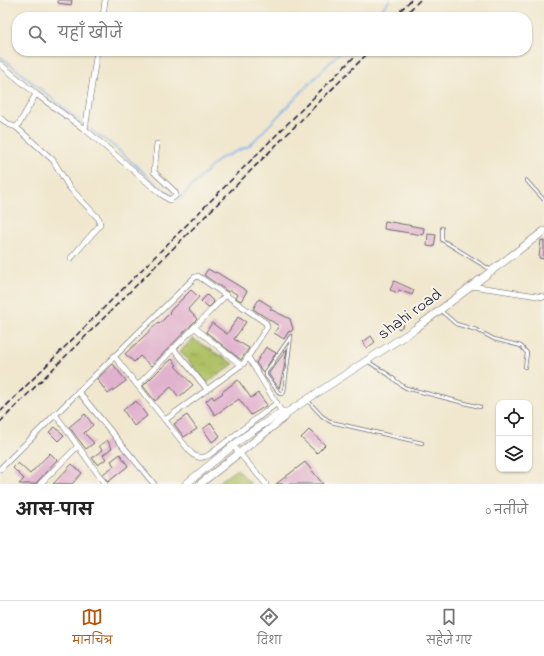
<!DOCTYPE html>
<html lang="hi">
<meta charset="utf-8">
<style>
:root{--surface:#fff;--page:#f2f2f2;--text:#222;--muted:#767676;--line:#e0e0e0;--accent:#b45309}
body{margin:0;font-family:"Indie Flower","Playpen Sans Deva",sans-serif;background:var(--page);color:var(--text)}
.controls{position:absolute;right:12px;bottom:12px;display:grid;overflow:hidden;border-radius:8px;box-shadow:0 1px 3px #0004}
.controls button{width:36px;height:36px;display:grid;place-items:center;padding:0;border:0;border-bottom:1px solid var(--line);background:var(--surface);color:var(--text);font:20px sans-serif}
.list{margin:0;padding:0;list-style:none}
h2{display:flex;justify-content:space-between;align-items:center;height:52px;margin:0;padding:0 16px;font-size:17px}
h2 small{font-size:13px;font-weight:400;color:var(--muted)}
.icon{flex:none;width:22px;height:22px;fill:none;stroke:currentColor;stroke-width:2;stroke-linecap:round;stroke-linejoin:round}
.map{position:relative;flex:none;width:544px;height:484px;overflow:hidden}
.search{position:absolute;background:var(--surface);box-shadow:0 1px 3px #0004;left:12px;right:12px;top:12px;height:44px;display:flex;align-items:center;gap:10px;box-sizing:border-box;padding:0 14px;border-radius:16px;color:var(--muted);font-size:15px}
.sheet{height:116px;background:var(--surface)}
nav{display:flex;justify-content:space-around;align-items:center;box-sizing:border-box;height:56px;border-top:1px solid var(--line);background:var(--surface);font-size:11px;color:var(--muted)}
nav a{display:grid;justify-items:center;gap:2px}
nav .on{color:var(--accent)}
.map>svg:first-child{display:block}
.park{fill:url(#park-crowns);stroke:#68714f}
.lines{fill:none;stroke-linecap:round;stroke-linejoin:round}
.stream{stroke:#82b2ed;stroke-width:1.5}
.building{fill:#e1b2ce}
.lane-casing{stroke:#6a676e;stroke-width:4}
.street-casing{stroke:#6a676e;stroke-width:6}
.secondary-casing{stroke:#6a676e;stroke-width:8}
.lane{stroke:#fff;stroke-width:2.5}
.street{stroke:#fff;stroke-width:5}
.secondary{stroke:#fff;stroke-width:7}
.rail{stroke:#22223b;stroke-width:1.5;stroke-dasharray:6 3;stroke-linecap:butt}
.labels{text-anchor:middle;stroke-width:4;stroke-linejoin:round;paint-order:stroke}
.street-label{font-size:17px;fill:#22223b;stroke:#f7f3e8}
</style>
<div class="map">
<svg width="544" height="484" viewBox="0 0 544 484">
<defs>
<pattern id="park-crowns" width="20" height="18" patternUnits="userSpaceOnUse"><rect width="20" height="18" fill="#aec063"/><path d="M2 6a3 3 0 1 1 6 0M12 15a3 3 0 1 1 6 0" fill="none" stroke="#8d9c53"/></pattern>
</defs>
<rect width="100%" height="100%" fill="#f7f3e8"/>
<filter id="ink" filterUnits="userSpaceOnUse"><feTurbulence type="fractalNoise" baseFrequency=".025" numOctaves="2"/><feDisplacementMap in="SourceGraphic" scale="8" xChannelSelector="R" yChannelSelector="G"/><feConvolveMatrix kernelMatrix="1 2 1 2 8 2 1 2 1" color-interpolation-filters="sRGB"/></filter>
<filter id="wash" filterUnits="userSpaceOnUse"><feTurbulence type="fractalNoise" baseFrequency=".012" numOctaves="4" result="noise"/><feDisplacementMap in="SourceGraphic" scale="16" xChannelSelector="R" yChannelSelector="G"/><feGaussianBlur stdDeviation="0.9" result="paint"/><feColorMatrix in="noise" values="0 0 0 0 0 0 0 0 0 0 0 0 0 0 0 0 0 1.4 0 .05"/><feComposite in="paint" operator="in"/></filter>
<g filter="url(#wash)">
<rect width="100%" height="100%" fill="#f0e7ce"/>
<g class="park">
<path d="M 193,339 L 234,364 L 207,383 L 180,351 Z"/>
<path d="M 237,469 L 251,484 L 216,484 Z"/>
</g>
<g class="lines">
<g class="stream">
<path d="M 374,17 L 390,0"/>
<path d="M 0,56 L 82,123"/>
<path d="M 90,129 C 98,135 107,141 115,147 C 137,165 154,186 179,199 L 219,159 L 249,146 L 341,51"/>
</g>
</g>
<g id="blocks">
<g class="building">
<path d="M 58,0 L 72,0 L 71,5 L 58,3 Z"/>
<path d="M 385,221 L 424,228 L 423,235 L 384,229 Z"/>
<path d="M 428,234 L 436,235 L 434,247 L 427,246 Z"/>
<path d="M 541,240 L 544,241 L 544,259 L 539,258 Z"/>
<path d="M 208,269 L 215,273 L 216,272 L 247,291 L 241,301 L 236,298 L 238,295 L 230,290 L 229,292 L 227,291 L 204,275 Z"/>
<path d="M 394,281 L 414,290 L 412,295 L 399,290 L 398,293 L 390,290 Z"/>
<path d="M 191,290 L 199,297 L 188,309 L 197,319 L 151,366 L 140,356 L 134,362 L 125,354 L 159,322 L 160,323 L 170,313 L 169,312 Z"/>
<path d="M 207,295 L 214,302 L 208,308 L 201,301 Z"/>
<path d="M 259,299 L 272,307 L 270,309 L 290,319 L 293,329 L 291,332 L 289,331 L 284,339 L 274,333 L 279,326 L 253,309 Z"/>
<path d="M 238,317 L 246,322 L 234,339 L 249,348 L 241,360 L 206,332 L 212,323 L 227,334 Z"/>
<path d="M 399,318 L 404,325 L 399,329 L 393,323 Z"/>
<path d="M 371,336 L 375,342 L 367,348 L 363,342 Z"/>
<path d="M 266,347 L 276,353 L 263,372 L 256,363 Z"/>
<path d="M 287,349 L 284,368 L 279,388 L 269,375 L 269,373 Z"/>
<path d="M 172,359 L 177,365 L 175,366 L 193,385 L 179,397 L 171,387 L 155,401 L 143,386 L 160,369 Z"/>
<path d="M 113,364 L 126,381 L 108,394 L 97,379 Z"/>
<path d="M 238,380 L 251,398 L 258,393 L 267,405 L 251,415 L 239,399 L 215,415 L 206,401 L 212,396 L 214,399 L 223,393 L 222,392 Z"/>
<path d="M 136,401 L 147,416 L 134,426 L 123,410 Z"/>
<path d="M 85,414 L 93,425 L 84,433 L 94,443 L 86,449 L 69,427 Z"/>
<path d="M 187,415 L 197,429 L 184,437 L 174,424 Z"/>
<path d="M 211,423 L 220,436 L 212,442 L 203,429 Z"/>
<path d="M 55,427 L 64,435 L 58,441 L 49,432 Z"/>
<path d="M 309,430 L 325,445 L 317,453 L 301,438 Z"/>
<path d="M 107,440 L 112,448 L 103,455 L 106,459 L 98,465 L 92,458 L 102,450 L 99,446 Z"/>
<path d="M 50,453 L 57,460 L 37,482 L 35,484 L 19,484 L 24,479 L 13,468 L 18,463 L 30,474 Z"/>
<path d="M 120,454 L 128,466 L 108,482 L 103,474 L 114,466 L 111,461 Z"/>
<path d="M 305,462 L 323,484 L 276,484 Z"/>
<path d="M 72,464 L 82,473 L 72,484 L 53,484 Z"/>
</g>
</g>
</g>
<g filter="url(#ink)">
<use href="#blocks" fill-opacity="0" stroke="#6a676e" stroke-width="1"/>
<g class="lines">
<defs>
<g id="lane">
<path d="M 526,180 L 544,200"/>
<path d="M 442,228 L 442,240 L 491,270"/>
<path d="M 440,310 L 456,324 L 477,330 L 494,339 L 521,346 L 527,353 L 525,367"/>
<path d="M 291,336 L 284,392 L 282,394 L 280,394 L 266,376 L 266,372 Z"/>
<path d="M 367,361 L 389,375 L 401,385 L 406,388 L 480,407"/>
<path d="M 308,401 L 322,416 L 331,422 L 422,443"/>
</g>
<g id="street">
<path d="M 103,17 L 105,0"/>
<path d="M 0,64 L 36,94 L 87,131 L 161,194 L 168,199 L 170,200 L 176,195 L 175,192 L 154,172 L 157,144"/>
<path d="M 0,118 L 10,125 L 16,127 L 53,160 L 69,187 L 99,219 L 100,225 L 71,258"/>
<path d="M 16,127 L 19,124 L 36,94"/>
<path d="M 85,130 L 97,51"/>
<path d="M 472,286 L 544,297"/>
<path d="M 194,327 L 241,365"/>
<path d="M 173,348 L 207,389"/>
<path d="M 114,356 L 192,454 C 198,458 202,459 209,455 L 277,403"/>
<path d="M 248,357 L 283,414"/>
<path d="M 138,385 L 226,295"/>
<path d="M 78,391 L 154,484"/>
<path d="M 55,414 L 105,484"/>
<path d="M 233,446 L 266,484"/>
<path d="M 0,469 L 195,277 L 198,276 L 266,323 L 267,327 L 244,363 L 165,420"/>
<path d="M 40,484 L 78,446"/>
</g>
<g id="secondary">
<path d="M 186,484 L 245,436 L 282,412 L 288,412 L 415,329 L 544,231"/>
<path d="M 200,484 L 285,417 L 288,412"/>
</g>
</defs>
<use href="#lane" class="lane-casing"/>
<use href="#street" class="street-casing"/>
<use href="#secondary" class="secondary-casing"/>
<use href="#lane" class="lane"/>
<use href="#street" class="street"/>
<use href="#secondary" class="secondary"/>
<g class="rail">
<path d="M 394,17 L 411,0"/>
<path d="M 403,17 L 420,0"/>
<path d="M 0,412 L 360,51"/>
<path d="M 0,422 L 370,51"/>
</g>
</g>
</g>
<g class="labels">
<g class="street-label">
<text transform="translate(409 313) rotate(-36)" y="6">shahi road</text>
</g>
</g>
</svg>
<div class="controls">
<button><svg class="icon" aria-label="locate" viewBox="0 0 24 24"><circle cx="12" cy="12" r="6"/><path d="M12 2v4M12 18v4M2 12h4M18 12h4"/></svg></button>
<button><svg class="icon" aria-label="layers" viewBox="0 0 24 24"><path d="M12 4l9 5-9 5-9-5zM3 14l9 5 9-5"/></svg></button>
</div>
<div class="search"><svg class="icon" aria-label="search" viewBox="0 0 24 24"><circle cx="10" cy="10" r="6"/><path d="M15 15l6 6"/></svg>यहाँ खोजें</div>
</div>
<section class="sheet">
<h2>आस-पास<small>0 नतीजे</small></h2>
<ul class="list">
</ul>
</section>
<nav>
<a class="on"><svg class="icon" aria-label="map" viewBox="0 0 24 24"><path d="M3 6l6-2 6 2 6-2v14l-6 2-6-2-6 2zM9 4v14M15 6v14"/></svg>मानचित्र</a>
<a><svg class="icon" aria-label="directions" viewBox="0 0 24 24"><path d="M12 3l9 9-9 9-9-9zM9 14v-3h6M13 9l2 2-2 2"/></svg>दिशा</a>
<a><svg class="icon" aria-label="saved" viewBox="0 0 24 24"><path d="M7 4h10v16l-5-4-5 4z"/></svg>सहेजे गए</a>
</nav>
